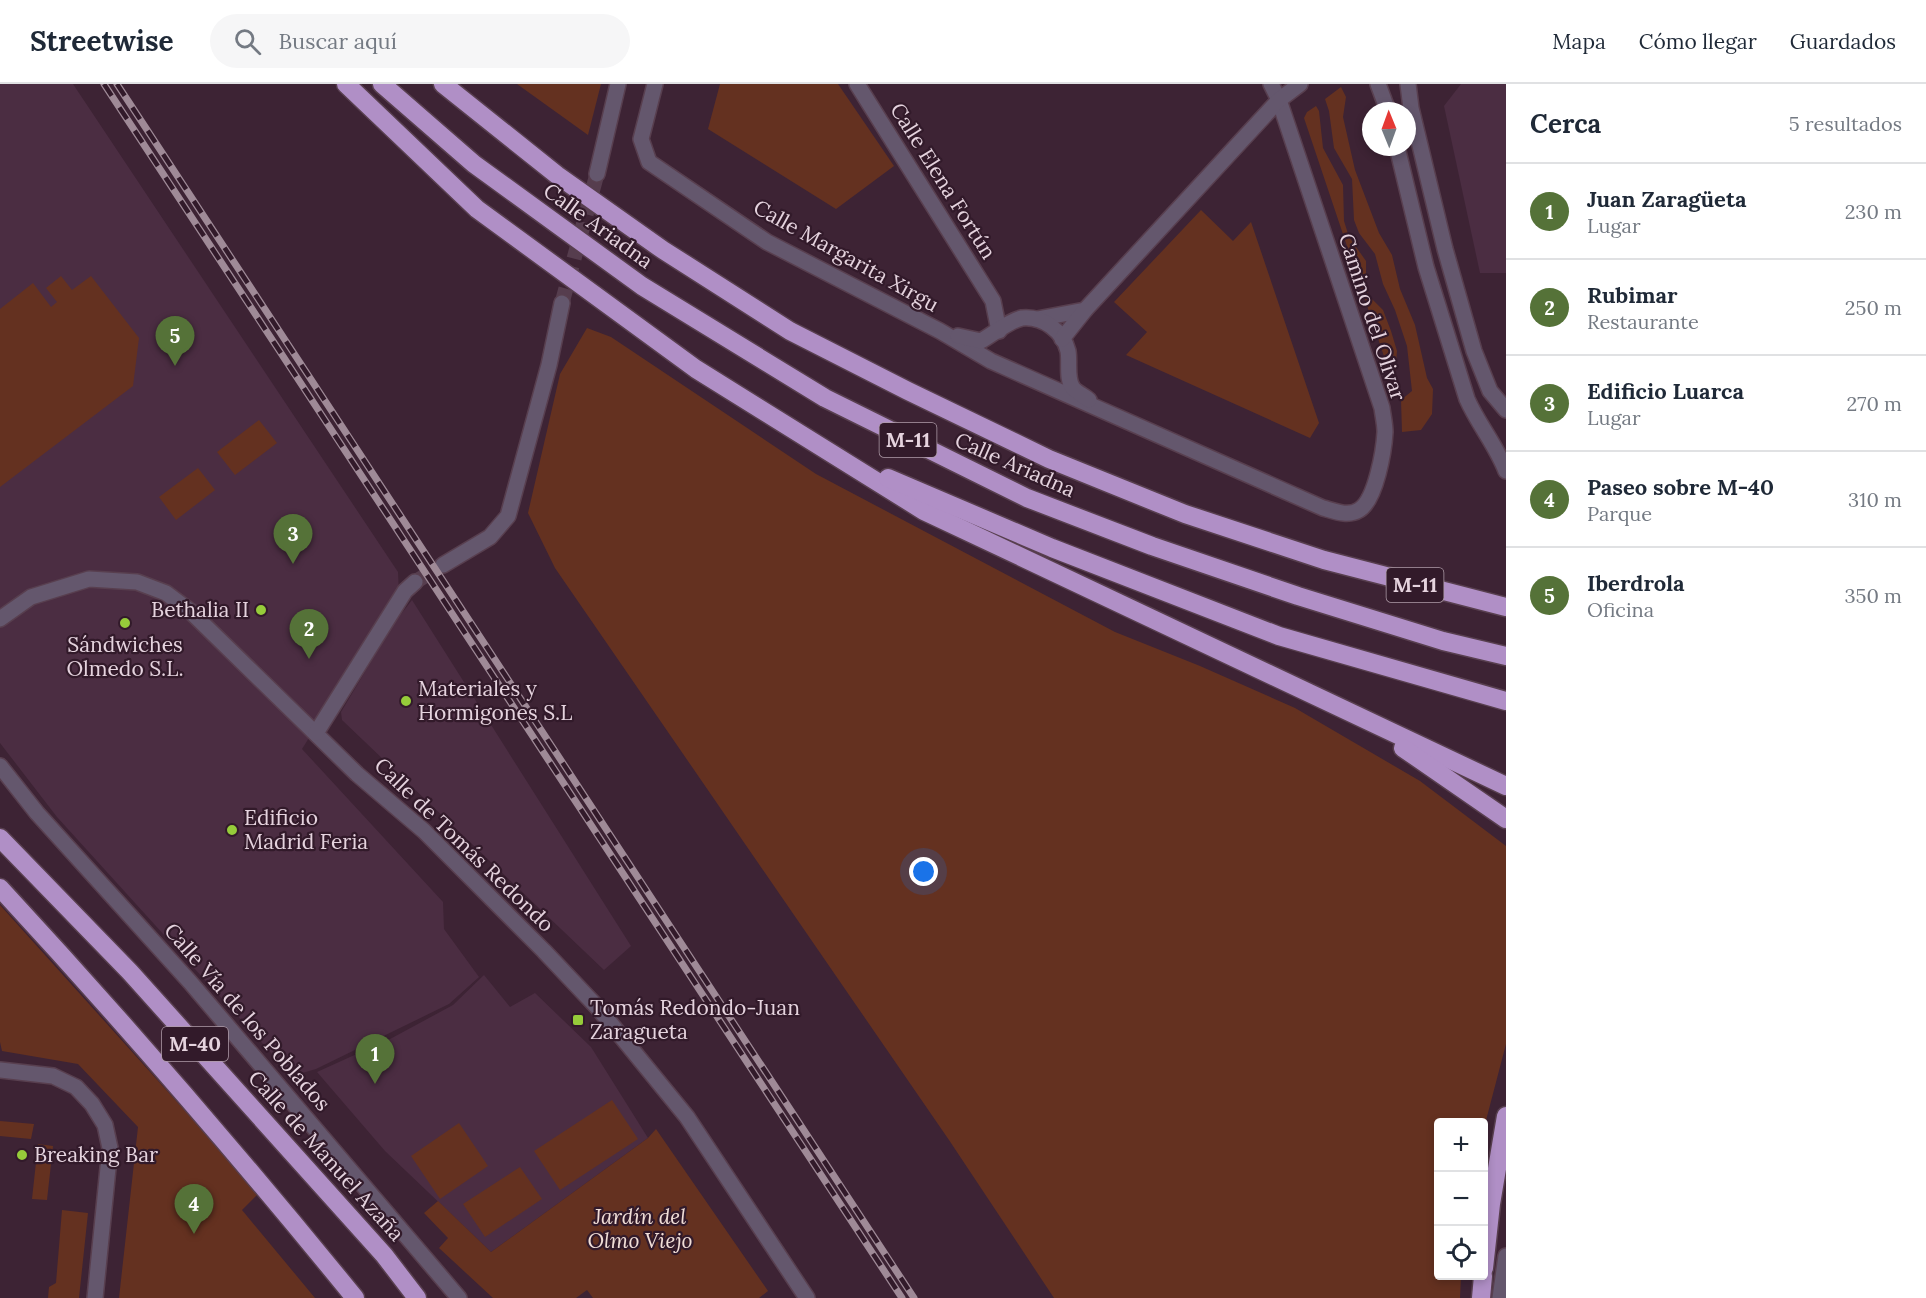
<!DOCTYPE html>
<html lang="es">
<meta charset="utf-8">
<style>
:root{--surface:#fff;--page:#f6f6f7;--text:#1f2937;--muted:#747a83;--line:#e0e1e3;--accent:#557238}
body{margin:0;font-family:Lora,serif;background:var(--page);color:var(--text)}
.controls{position:absolute;right:18px;bottom:18px;display:grid;overflow:hidden;border-radius:6px;box-shadow:0 3px 9px #0003}
.controls button{width:54px;height:54px;display:grid;place-items:center;padding:0;border:0;border-bottom:2px solid var(--line);background:var(--surface);color:var(--text);font:30px sans-serif}
.compass{position:absolute;left:1362px;top:18px;width:54px;height:54px;border-radius:50%;background:var(--surface);box-shadow:0 3px 9px #0003;rotate:359deg}
.you{position:absolute;left:924px;top:788px;width:21px;height:21px;margin:-15px;border:4px solid #fff;border-radius:50%;background:#1a73e8;box-shadow:0 0 0 9px #1a73e833}
.badge{display:grid;place-items:center;width:39px;height:39px;border-radius:50%;background:var(--accent);color:#fff;font-size:20px;font-weight:700}
.pin{position:absolute;translate:-50% -50px;filter:drop-shadow(0 2px 3px #0008)}
.pin::after{content:'';position:absolute;top:32px;width:21px;height:18px;background:inherit;clip-path:polygon(0 0,100% 0,50% 100%)}
.list{margin:0;padding:0;list-style:none}
h2{display:flex;justify-content:space-between;align-items:center;height:78px;margin:0;padding:0 24px;font-size:26px}
h2 small{font-size:20px;font-weight:400;color:var(--muted)}
.list li{display:grid;grid-template-columns:39px 1fr auto;gap:18px;align-items:center;box-sizing:border-box;height:96px;padding:0 24px;border-top:2px solid var(--line)}
.list b{display:block;font-size:22px;white-space:nowrap}
.list p{margin:0;font-size:20px;white-space:nowrap;color:var(--muted)}
.list em{font-size:20px;font-style:normal;color:var(--muted)}
.icon{flex:none;width:33px;height:33px;fill:none;stroke:currentColor;stroke-width:2;stroke-linecap:round;stroke-linejoin:round}
.map{position:relative;flex:none;width:1506px;height:1214px;overflow:hidden}
header{display:flex;align-items:center;gap:36px;box-sizing:border-box;height:84px;padding:0 30px;background:var(--surface);border-bottom:2px solid var(--line)}
header strong{font-size:28px}
nav{display:flex;gap:33px;margin-inline-start:auto;font-size:21px}
.search{width:420px;height:54px;background:var(--page);display:flex;align-items:center;gap:15px;box-sizing:border-box;padding:0 21px;border-radius:33px;color:var(--muted);font-size:22px}
main{display:flex}
aside{flex:1;background:var(--surface)}
.map>svg:first-child{display:block}
.built{fill:#4b2d42}
.green{fill:#643120}
.lines{fill:none;stroke-linecap:round;stroke-linejoin:round}
.street-tunnel{stroke:#563d4e;stroke-width:15;stroke-dasharray:15 8;stroke-linecap:butt}
.street-casing{stroke:#583f4f;stroke-width:18}
.highway-casing{stroke:#583f4f;stroke-width:21}
.street{stroke:#64576d;stroke-width:15}
.highway{stroke:#b08fc6;stroke-width:18}
.rail-casing{stroke:#9f8a97;stroke-width:7}
.rail{stroke:#321a2a;stroke-width:4.5;stroke-dasharray:14;stroke-linecap:butt}
.poi-dot{fill:#96cc3a;stroke:#321a2a;stroke-width:2}
.labels{text-anchor:middle;stroke-width:4.5;stroke-linejoin:round;paint-order:stroke}
.shield{fill:#321a2a;stroke:#af9ca8;stroke-width:1.5}
.shield-label{font-size:20px;font-weight:bold;fill:#e5d3de}
.street-label{font-size:21px;fill:#e5d3de;stroke:#321a2a}
.poi-label{font-size:21px;fill:#e5d3de;stroke:#321a2a;text-anchor:start}
.park-label{font-size:21px;font-style:italic;fill:#f1ded7;stroke:#321a2a}
</style>
<header>
<strong>Streetwise</strong>
<div class="search"><svg class="icon" aria-label="search" viewBox="0 0 24 24"><circle cx="10" cy="10" r="6"/><path d="M15 15l6 6"/></svg>Buscar aquí</div>
<nav><a>Mapa</a><a>Cómo llegar</a><a>Guardados</a></nav>
</header>
<main>
<div class="map">
<svg width="1506" height="1214" viewBox="0 0 1506 1214">
<rect width="100%" height="100%" fill="#3d2334"/>
<g class="built">
<path d="M 0,0 L 73,0 L 398,488 L 399,510 L 302,665 L 443,818 L 444,845 L 479,893 L 449,920 L 316,985 L 292,992 L 57,733 L 0,659 Z"/>
<path d="M 1461,0 L 1506,0 L 1506,189 L 1480,189 L 1444,22 Z"/>
<path d="M 412,516 L 631,862 L 604,886 L 342,636 L 341,628 L 344,623 L 394,539 Z"/>
<path d="M 484,891 L 510,923 L 535,909 L 591,963 L 648,1054 L 491,1168 L 385,1067 L 317,988 L 392,954 L 453,921 Z"/>
</g>
<g class="green">
<path d="M 517,0 L 601,0 L 588,51 Z"/>
<path d="M 720,0 L 838,0 L 894,82 L 836,125 L 708,45 Z"/>
<path d="M 1341,3 L 1346,13 L 1343,33 L 1355,86 L 1379,149 L 1392,171 L 1400,205 L 1415,241 L 1427,294 L 1433,305 L 1432,330 L 1421,346 L 1402,348 L 1401,316 L 1412,307 L 1407,262 L 1395,226 L 1383,200 L 1375,170 L 1359,149 L 1354,136 L 1352,95 L 1334,64 L 1329,27 L 1325,15 Z"/>
<path d="M 1316,22 L 1319,27 L 1323,64 L 1343,101 L 1344,137 L 1349,153 L 1366,177 L 1366,204 L 1369,212 L 1383,226 L 1391,247 L 1397,267 L 1394,302 L 1304,34 L 1307,28 Z"/>
<path d="M 1201,126 L 1233,157 L 1251,138 L 1319,339 L 1310,354 L 1126,271 L 1147,248 L 1114,218 Z"/>
<path d="M 61,192 L 72,206 L 91,192 L 139,254 L 133,302 L 0,403 L 0,225 L 33,199 L 51,223 L 57,218 L 46,204 Z"/>
<path d="M 587,244 L 611,253 L 816,390 L 1115,548 L 1200,582 L 1295,624 L 1420,697 L 1506,762 L 1506,960 L 1484,1044 L 1484,1038 L 1438,1038 L 1438,1192 L 1461,1192 L 1460,1214 L 1054,1214 L 949,1056 L 555,484 L 528,429 L 560,290 Z"/>
<path d="M 259,336 L 277,359 L 235,391 L 217,368 Z"/>
<path d="M 198,384 L 215,406 L 176,436 L 159,413 Z"/>
<path d="M 0,821 L 259,1109 L 242,1126 L 315,1214 L 119,1214 L 138,1043 L 78,980 L 2,967 L 0,958 Z"/>
<path d="M 612,1016 L 638,1055 L 560,1106 L 534,1067 Z"/>
<path d="M 0,1037 L 34,1040 L 31,1055 L 0,1052 Z"/>
<path d="M 459,1039 L 488,1082 L 440,1115 L 411,1072 Z"/>
<path d="M 656,1045 L 768,1207 L 759,1214 L 593,1214 L 587,1206 L 576,1214 L 493,1214 L 439,1164 L 448,1154 L 424,1129 L 438,1117 L 491,1168 L 648,1054 Z"/>
<path d="M 38,1060 L 53,1062 L 47,1116 L 32,1115 Z"/>
<path d="M 520,1083 L 542,1115 L 485,1153 L 463,1120 Z"/>
<path d="M 62,1126 L 88,1129 L 79,1214 L 48,1214 L 49,1203 L 56,1199 Z"/>
</g>
<g class="lines">
<g class="street-tunnel">
<path d="M 562,219 L 597,90"/>
<path d="M 415,498 L 443,481"/>
</g>
<defs>
<g id="street">
<path d="M 655,0 L 641,55 L 649,78 L 767,158 L 940,247 L 991,277 L 1323,424 C 1334,427 1348,433 1359,426 C 1376,416 1384,366 1385,348 C 1385,340 1383,332 1382,324 L 1279,16 L 1271,0"/>
<path d="M 857,0 L 993,217 L 999,247"/>
<path d="M 1378,0 L 1388,27"/>
<path d="M 1408,0 L 1411,24 L 1445,165 L 1474,267 L 1490,307 L 1506,326"/>
<path d="M 1397,63 L 1426,183 L 1467,315 C 1478,340 1496,361 1506,387"/>
<path d="M 597,90 L 618,0"/>
<path d="M 1037,235 L 1085,226"/>
<path d="M 958,252 L 981,257 C 992,251 1010,236 1022,234 C 1043,232 1063,247 1068,267 C 1070,278 1066,295 1073,304 C 1077,309 1085,312 1089,316"/>
<path d="M 1062,255 L 1085,226 L 1279,16 L 1300,0"/>
<path d="M 443,481 L 490,453 L 508,432 L 549,281 L 562,219"/>
<path d="M 0,535 L 31,513 L 89,495 L 137,498 L 166,509 L 190,527 L 357,690 L 424,747 L 544,867 L 598,924 L 687,1033 L 807,1214"/>
<path d="M 316,649 L 405,507 L 415,498"/>
<path d="M 0,682 L 37,729 L 190,898 L 459,1214"/>
<path d="M 0,986 L 53,992 L 76,1003 L 92,1020 L 105,1041 L 110,1064 L 95,1214"/>
<path d="M 1500,1214 L 1506,1172"/>
</g>
<g id="highway">
<path d="M 346,0 L 477,125 L 696,285 L 924,427 L 1506,702"/>
<path d="M 382,0 L 474,80 L 642,202 L 825,314 L 1027,414 L 1152,462 L 1298,512 L 1443,557 L 1506,572"/>
<path d="M 443,0 L 557,91 L 663,166 L 790,247 L 908,307 L 1049,375 L 1185,430 L 1324,476 L 1506,523"/>
<path d="M 888,394 L 1052,464 L 1279,552 L 1506,617"/>
<path d="M 1403,664 L 1506,735"/>
<path d="M 0,754 L 130,888 L 384,1171 L 417,1214"/>
<path d="M 0,804 C 123,937 241,1074 355,1214"/>
<path d="M 1484,1184 L 1491,1120 L 1506,1032"/>
<path d="M 1481,1214 L 1483,1192"/>
</g>
</defs>
<use href="#street" class="street-casing"/>
<use href="#highway" class="highway-casing"/>
<use href="#street" class="street"/>
<use href="#highway" class="highway"/>
<defs>
<g id="rail">
<path d="M 104,0 L 902,1214"/>
<path d="M 117,0 L 914,1214"/>
</g>
</defs>
<use href="#rail" class="rail-casing"/>
<use href="#rail" class="rail"/>
</g>
<g class="poi-dot">
<circle cx="261" cy="526" r="6"/>
<circle cx="125" cy="539" r="6"/>
<circle cx="406" cy="617" r="6"/>
<circle cx="232" cy="746" r="6"/>
<rect x="572" y="930" width="12" height="12" rx="3"/>
<circle cx="22" cy="1071" r="6"/>
</g>
<g class="labels">
<g class="shield">
<rect x="879.5" y="339" width="57" height="34" rx="4.5"/>
<rect x="1386.5" y="484" width="57" height="34" rx="4.5"/>
<rect x="162" y="943" width="66" height="34" rx="4.5"/>
</g>
<g class="shield-label">
<text x="908" y="363">M-11</text>
<text x="1415" y="508">M-11</text>
<text x="195" y="967">M-40</text>
</g>
<g class="street-label">
<text transform="translate(943 97) rotate(58)" y="7">Calle Elena Fortún</text>
<text transform="translate(598 142) rotate(36)" y="7">Calle Ariadna</text>
<text transform="translate(846 172) rotate(29)" y="7">Calle Margarita Xirgu</text>
<text transform="translate(1372 233) rotate(72)" y="7">Camino del Olivar</text>
<text transform="translate(1015 381) rotate(24)" y="7">Calle Ariadna</text>
<text transform="translate(464 761) rotate(44)" y="7">Calle de Tomás Redondo</text>
<text transform="translate(247 933) rotate(49)" y="7">Calle Vía de los Poblados</text>
<text transform="translate(326 1072) rotate(48)" y="7">Calle de Manuel Azaña</text>
</g>
<g class="poi-label">
<text x="249" y="533" text-anchor="end">Bethalia II</text>
<text x="125" y="568" text-anchor="middle">Sándwiches<tspan x="125" dy="24">Olmedo S.L.</tspan></text>
<text x="418" y="612">Materiales y<tspan x="418" dy="24">Hormigones S.L</tspan></text>
<text x="244" y="741">Edificio<tspan x="244" dy="24">Madrid Feria</tspan></text>
<text x="590" y="931">Tomás Redondo-Juan<tspan x="590" dy="24">Zaragueta</tspan></text>
<text x="34" y="1078">Breaking Bar</text>
</g>
<g class="park-label">
<text x="640" y="1140">Jardín del<tspan x="640" dy="24">Olmo Viejo</tspan></text>
</g>
</g>
</svg>
<div class="controls">
<button>+</button>
<button>−</button>
<button><svg class="icon" aria-label="locate" viewBox="0 0 24 24"><circle cx="12" cy="12" r="6"/><path d="M12 2v4M12 18v4M2 12h4M18 12h4"/></svg></button>
</div>
<svg class="compass" viewBox="-18 -18 36 36"><path d="M0-13l5 13h-10z" fill="#e53935"/><path d="M0 13l5-13h-10z" fill="#747a83"/></svg>
<div class="you"></div>
<div class="pin badge" style="left:375px;top:1000px">1</div>
<div class="pin badge" style="left:309px;top:575px">2</div>
<div class="pin badge" style="left:293px;top:480px">3</div>
<div class="pin badge" style="left:194px;top:1150px">4</div>
<div class="pin badge" style="left:175px;top:282px">5</div>
</div>
<aside>
<h2>Cerca<small>5 resultados</small></h2>
<ul class="list">
<li><span class="badge">1</span><div><b>Juan Zaragüeta</b><p>Lugar</p></div><em>230 m</em></li>
<li><span class="badge">2</span><div><b>Rubimar</b><p>Restaurante</p></div><em>250 m</em></li>
<li><span class="badge">3</span><div><b>Edificio Luarca</b><p>Lugar</p></div><em>270 m</em></li>
<li><span class="badge">4</span><div><b>Paseo sobre M-40</b><p>Parque</p></div><em>310 m</em></li>
<li><span class="badge">5</span><div><b>Iberdrola</b><p>Oficina</p></div><em>350 m</em></li>
</ul>
</aside>
</main>
